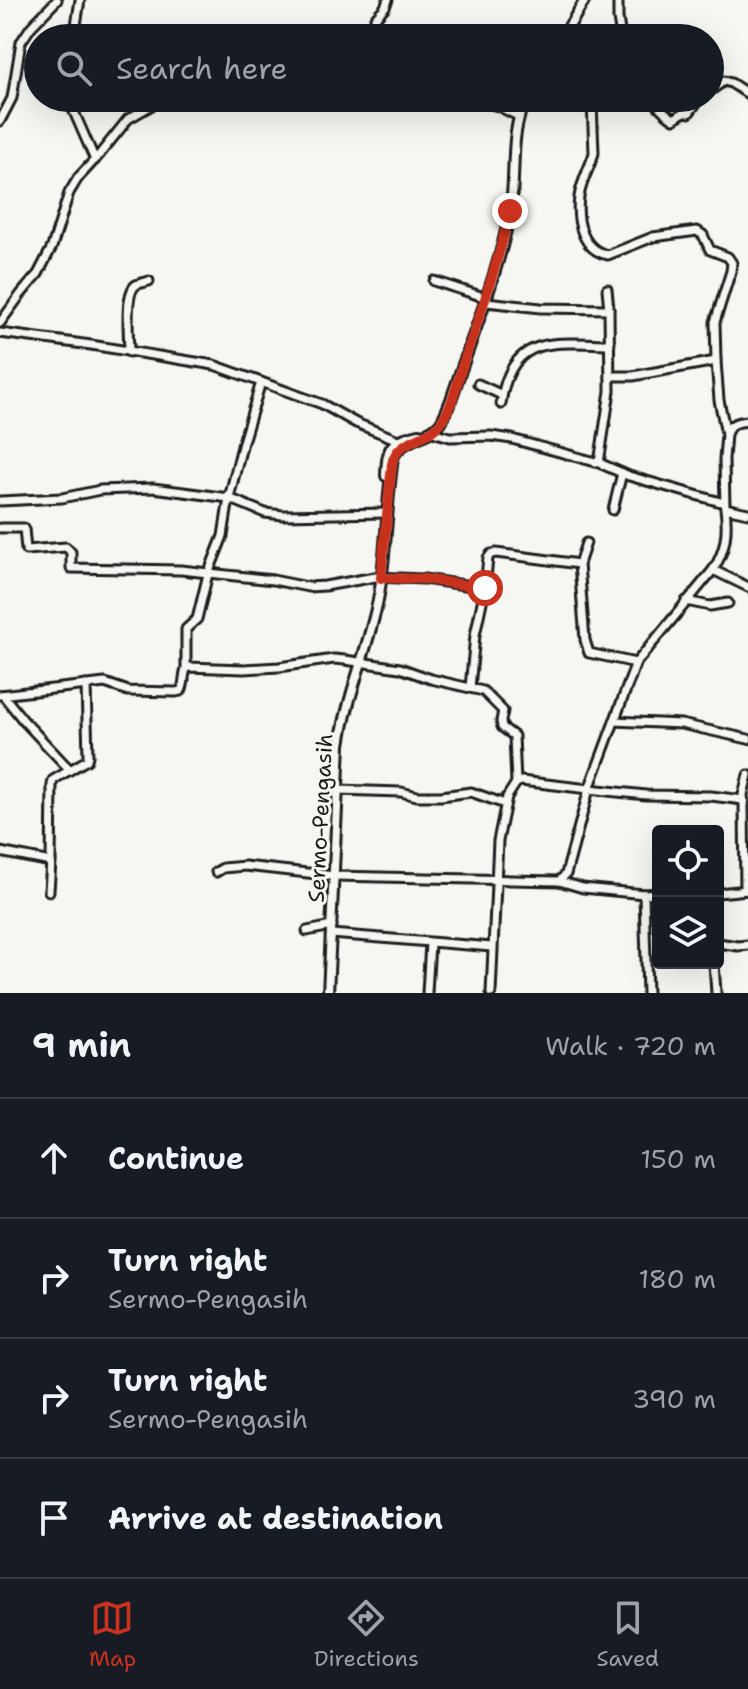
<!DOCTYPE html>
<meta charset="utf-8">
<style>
:root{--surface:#171b24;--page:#20242c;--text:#f1f3f6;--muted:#9ea1a6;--line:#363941;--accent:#c8321e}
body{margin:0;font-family:"Shantell Sans",sans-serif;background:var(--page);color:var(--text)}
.controls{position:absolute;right:24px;bottom:24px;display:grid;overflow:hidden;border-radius:8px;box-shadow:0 8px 32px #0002}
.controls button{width:72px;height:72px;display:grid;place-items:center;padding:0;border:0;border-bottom:2px solid var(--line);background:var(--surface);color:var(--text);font:40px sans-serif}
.stop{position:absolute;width:24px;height:24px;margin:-18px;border:6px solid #c8321e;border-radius:50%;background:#fff}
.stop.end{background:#c8321e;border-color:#fff;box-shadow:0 2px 8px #0008}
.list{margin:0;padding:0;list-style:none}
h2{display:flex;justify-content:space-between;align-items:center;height:104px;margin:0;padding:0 32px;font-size:34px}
h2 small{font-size:26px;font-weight:400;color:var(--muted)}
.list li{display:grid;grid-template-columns:52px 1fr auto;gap:24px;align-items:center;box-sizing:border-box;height:120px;padding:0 32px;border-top:2px solid var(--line)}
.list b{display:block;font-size:30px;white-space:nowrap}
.list p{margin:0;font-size:26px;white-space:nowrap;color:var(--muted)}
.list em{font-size:26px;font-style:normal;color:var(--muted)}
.icon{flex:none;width:44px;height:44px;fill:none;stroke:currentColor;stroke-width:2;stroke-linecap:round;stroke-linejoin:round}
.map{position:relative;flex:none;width:748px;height:993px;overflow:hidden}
.search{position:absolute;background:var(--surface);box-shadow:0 8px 32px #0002;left:24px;right:24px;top:24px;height:88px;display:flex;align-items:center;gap:20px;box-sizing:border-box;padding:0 28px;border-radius:44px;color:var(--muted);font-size:30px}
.sheet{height:584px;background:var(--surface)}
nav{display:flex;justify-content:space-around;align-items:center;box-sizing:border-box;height:112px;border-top:2px solid var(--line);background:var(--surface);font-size:22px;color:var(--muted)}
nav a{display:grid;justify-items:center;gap:4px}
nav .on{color:var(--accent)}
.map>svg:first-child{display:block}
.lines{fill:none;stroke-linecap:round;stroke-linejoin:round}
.minor-casing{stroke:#1c1c1c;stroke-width:13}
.major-casing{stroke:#1c1c1c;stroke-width:14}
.minor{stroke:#f6f6f2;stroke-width:7}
.major{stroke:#f6f6f2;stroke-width:8}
.route{stroke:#c8321e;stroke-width:10}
.labels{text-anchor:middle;stroke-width:6;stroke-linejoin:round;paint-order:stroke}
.street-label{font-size:22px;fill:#1c1c1c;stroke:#f6f6f2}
</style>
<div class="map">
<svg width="748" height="993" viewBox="0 0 748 993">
<rect width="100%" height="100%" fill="#f6f6f2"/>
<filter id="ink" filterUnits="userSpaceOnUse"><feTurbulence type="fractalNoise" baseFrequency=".0125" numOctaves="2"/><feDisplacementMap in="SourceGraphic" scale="16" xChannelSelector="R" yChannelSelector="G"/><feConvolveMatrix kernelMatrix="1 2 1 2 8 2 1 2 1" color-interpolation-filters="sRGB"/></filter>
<g filter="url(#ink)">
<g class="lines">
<defs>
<g id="minor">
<path d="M 618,0 L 618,18 L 621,38"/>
<path d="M 380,29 L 375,18 L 385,7 L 388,0"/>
<path d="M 74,38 L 80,0"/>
<path d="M 359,38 L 380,29 L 383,38"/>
<path d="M 710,91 L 724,81 L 731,83 L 748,94"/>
<path d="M 68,98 L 95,160"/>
<path d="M 466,98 L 498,106 L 518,116"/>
<path d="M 587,98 L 592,102 L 594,153 C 590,167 581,182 579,197 C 576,221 582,250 608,255 L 653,237 L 697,231 L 703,235 L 710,250 L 728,257 L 732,263 L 731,271 L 715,322 L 716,361"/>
<path d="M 651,98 C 658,106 665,114 674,119 L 684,112 L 689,113 L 700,98"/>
<path d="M 0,121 L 12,98 L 21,42 L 31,27 L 57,0"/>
<path d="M 434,281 L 487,298"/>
<path d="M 607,289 L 609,309"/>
<path d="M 486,302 L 541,308 L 609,309 L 610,391 L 599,463"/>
<path d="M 0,323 L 21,294 L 38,274 L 52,247 L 69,193 L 78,178 L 100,154 L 128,119 L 164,98"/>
<path d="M 0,333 L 91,345 L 214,365 L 322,404 L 356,423 L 398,440"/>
<path d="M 129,352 C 129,338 124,293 136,285 C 139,283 144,283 149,281"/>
<path d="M 611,376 L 633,376 L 716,361 L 719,400 L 726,434 L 724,459 L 725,507"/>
<path d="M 478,384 L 502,395"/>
<path d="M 501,404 C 510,333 555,343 610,344"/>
<path d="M 429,431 L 450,437 L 491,436 L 512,439 L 599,463 L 629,476 L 724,503"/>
<path d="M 726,434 C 730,423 738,422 748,421"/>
<path d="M 0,501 L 62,498 L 100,490 L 153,488 L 229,498 L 265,513 L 283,515 L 387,513"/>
<path d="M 613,510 L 622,473"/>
<path d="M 0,528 L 24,528 L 26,550 L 66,547 L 71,552 L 71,568 L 181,570 L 273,580 L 308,587 L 325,586 L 375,577 L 424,579 L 485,588 L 488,558 L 491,554 L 496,553 L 579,564 L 585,640 L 589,653 L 636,663"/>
<path d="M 579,564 L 586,543"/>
<path d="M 713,570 L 748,587"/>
<path d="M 686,601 L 710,606 L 728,603"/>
<path d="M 186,667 L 186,629 L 197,619 L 208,574 L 223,536 L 229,498 L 243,442 L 261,382"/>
<path d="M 470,688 L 483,691 L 503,711 L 501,721 L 502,727 L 514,736 L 516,783"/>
<path d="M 0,695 L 105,683 L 128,691 L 176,692 L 181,691 C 185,684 183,673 187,667 L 244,669 L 279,667 L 334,659 L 345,660 L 400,668 L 431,679 L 470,688 L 475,635 L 485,588"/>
<path d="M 3,695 L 23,720 L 70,770"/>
<path d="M 614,721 L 681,724 L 748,739"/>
<path d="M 338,790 L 401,792 L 417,796 L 441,796 L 471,792 L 505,804"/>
<path d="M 744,804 L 743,795 L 748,775"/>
<path d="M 744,806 L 745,890"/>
<path d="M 0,852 L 51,862 L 52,785 L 53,780 L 87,760 L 88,756 L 86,685"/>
<path d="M 216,872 L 223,868 L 245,866 L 334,876 L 559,881 L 566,874 L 589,789 L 646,795 L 711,796 L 743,800"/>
<path d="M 559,881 L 583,888 L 644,894"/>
<path d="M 49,891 L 51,862"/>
<path d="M 718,893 L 748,890"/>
<path d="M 307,931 L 332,926"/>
<path d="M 331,934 L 492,947"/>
<path d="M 718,943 L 738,946 L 748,945"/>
<path d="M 714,963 L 716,993"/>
<path d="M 427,993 L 430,943"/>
<path d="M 491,993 L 498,841 L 507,797 L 516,783 L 521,781 L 589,789 L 636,663 L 713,570 C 726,550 728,531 725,508 L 748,513"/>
<path d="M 647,993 L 644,894 L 658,893"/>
</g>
<g id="major">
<path d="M 562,38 L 585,0"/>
<path d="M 386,476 C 387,446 390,441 419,434"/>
<path d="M 328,993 L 340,745 C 347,696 368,649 378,600 C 387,554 386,505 393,458 C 401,438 429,439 441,422 C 445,416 448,407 451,400 C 456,386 460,372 465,359 C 482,311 500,263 510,212 C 517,172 508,137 526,98"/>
</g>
</defs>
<use href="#minor" class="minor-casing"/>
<use href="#major" class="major-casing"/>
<use href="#minor" class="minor"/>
<use href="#major" class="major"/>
</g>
</g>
<g class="lines" filter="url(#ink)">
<path class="route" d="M 485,588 L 424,579 L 381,578 L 392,464 C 397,437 427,442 441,422 C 453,406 457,382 463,364 C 481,313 498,263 510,211"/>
</g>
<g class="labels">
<g class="street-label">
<text transform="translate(320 818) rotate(-87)" y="8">Sermo-Pengasih</text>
</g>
</g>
</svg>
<div class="controls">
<button><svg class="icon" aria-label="locate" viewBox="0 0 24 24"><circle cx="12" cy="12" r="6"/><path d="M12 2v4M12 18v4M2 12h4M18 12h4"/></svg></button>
<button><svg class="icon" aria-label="layers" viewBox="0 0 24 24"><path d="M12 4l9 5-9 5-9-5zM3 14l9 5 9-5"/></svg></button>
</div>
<div class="stop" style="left:485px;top:588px"></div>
<div class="stop end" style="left:510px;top:211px"></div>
<div class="search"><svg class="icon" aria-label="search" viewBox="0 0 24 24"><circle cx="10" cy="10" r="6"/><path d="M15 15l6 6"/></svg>Search here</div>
</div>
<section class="sheet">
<h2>9 min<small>Walk · 720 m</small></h2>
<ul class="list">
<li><svg class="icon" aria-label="ahead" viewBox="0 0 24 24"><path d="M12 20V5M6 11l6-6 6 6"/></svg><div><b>Continue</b></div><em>150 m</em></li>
<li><svg class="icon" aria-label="right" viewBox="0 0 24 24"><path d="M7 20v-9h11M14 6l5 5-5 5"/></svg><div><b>Turn right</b><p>Sermo-Pengasih</p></div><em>180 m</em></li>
<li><svg class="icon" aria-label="right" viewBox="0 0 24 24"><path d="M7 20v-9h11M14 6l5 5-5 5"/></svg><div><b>Turn right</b><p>Sermo-Pengasih</p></div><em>390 m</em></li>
<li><svg class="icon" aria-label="arrive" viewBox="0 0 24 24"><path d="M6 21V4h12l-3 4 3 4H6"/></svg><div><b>Arrive at destination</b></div></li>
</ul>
</section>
<nav>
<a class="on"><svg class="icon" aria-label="map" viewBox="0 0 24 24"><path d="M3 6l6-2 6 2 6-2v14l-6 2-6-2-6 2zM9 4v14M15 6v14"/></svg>Map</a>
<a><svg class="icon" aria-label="directions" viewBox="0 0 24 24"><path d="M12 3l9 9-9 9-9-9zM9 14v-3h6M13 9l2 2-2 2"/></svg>Directions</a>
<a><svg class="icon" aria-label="saved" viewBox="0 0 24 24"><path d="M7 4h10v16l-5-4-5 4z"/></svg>Saved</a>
</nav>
